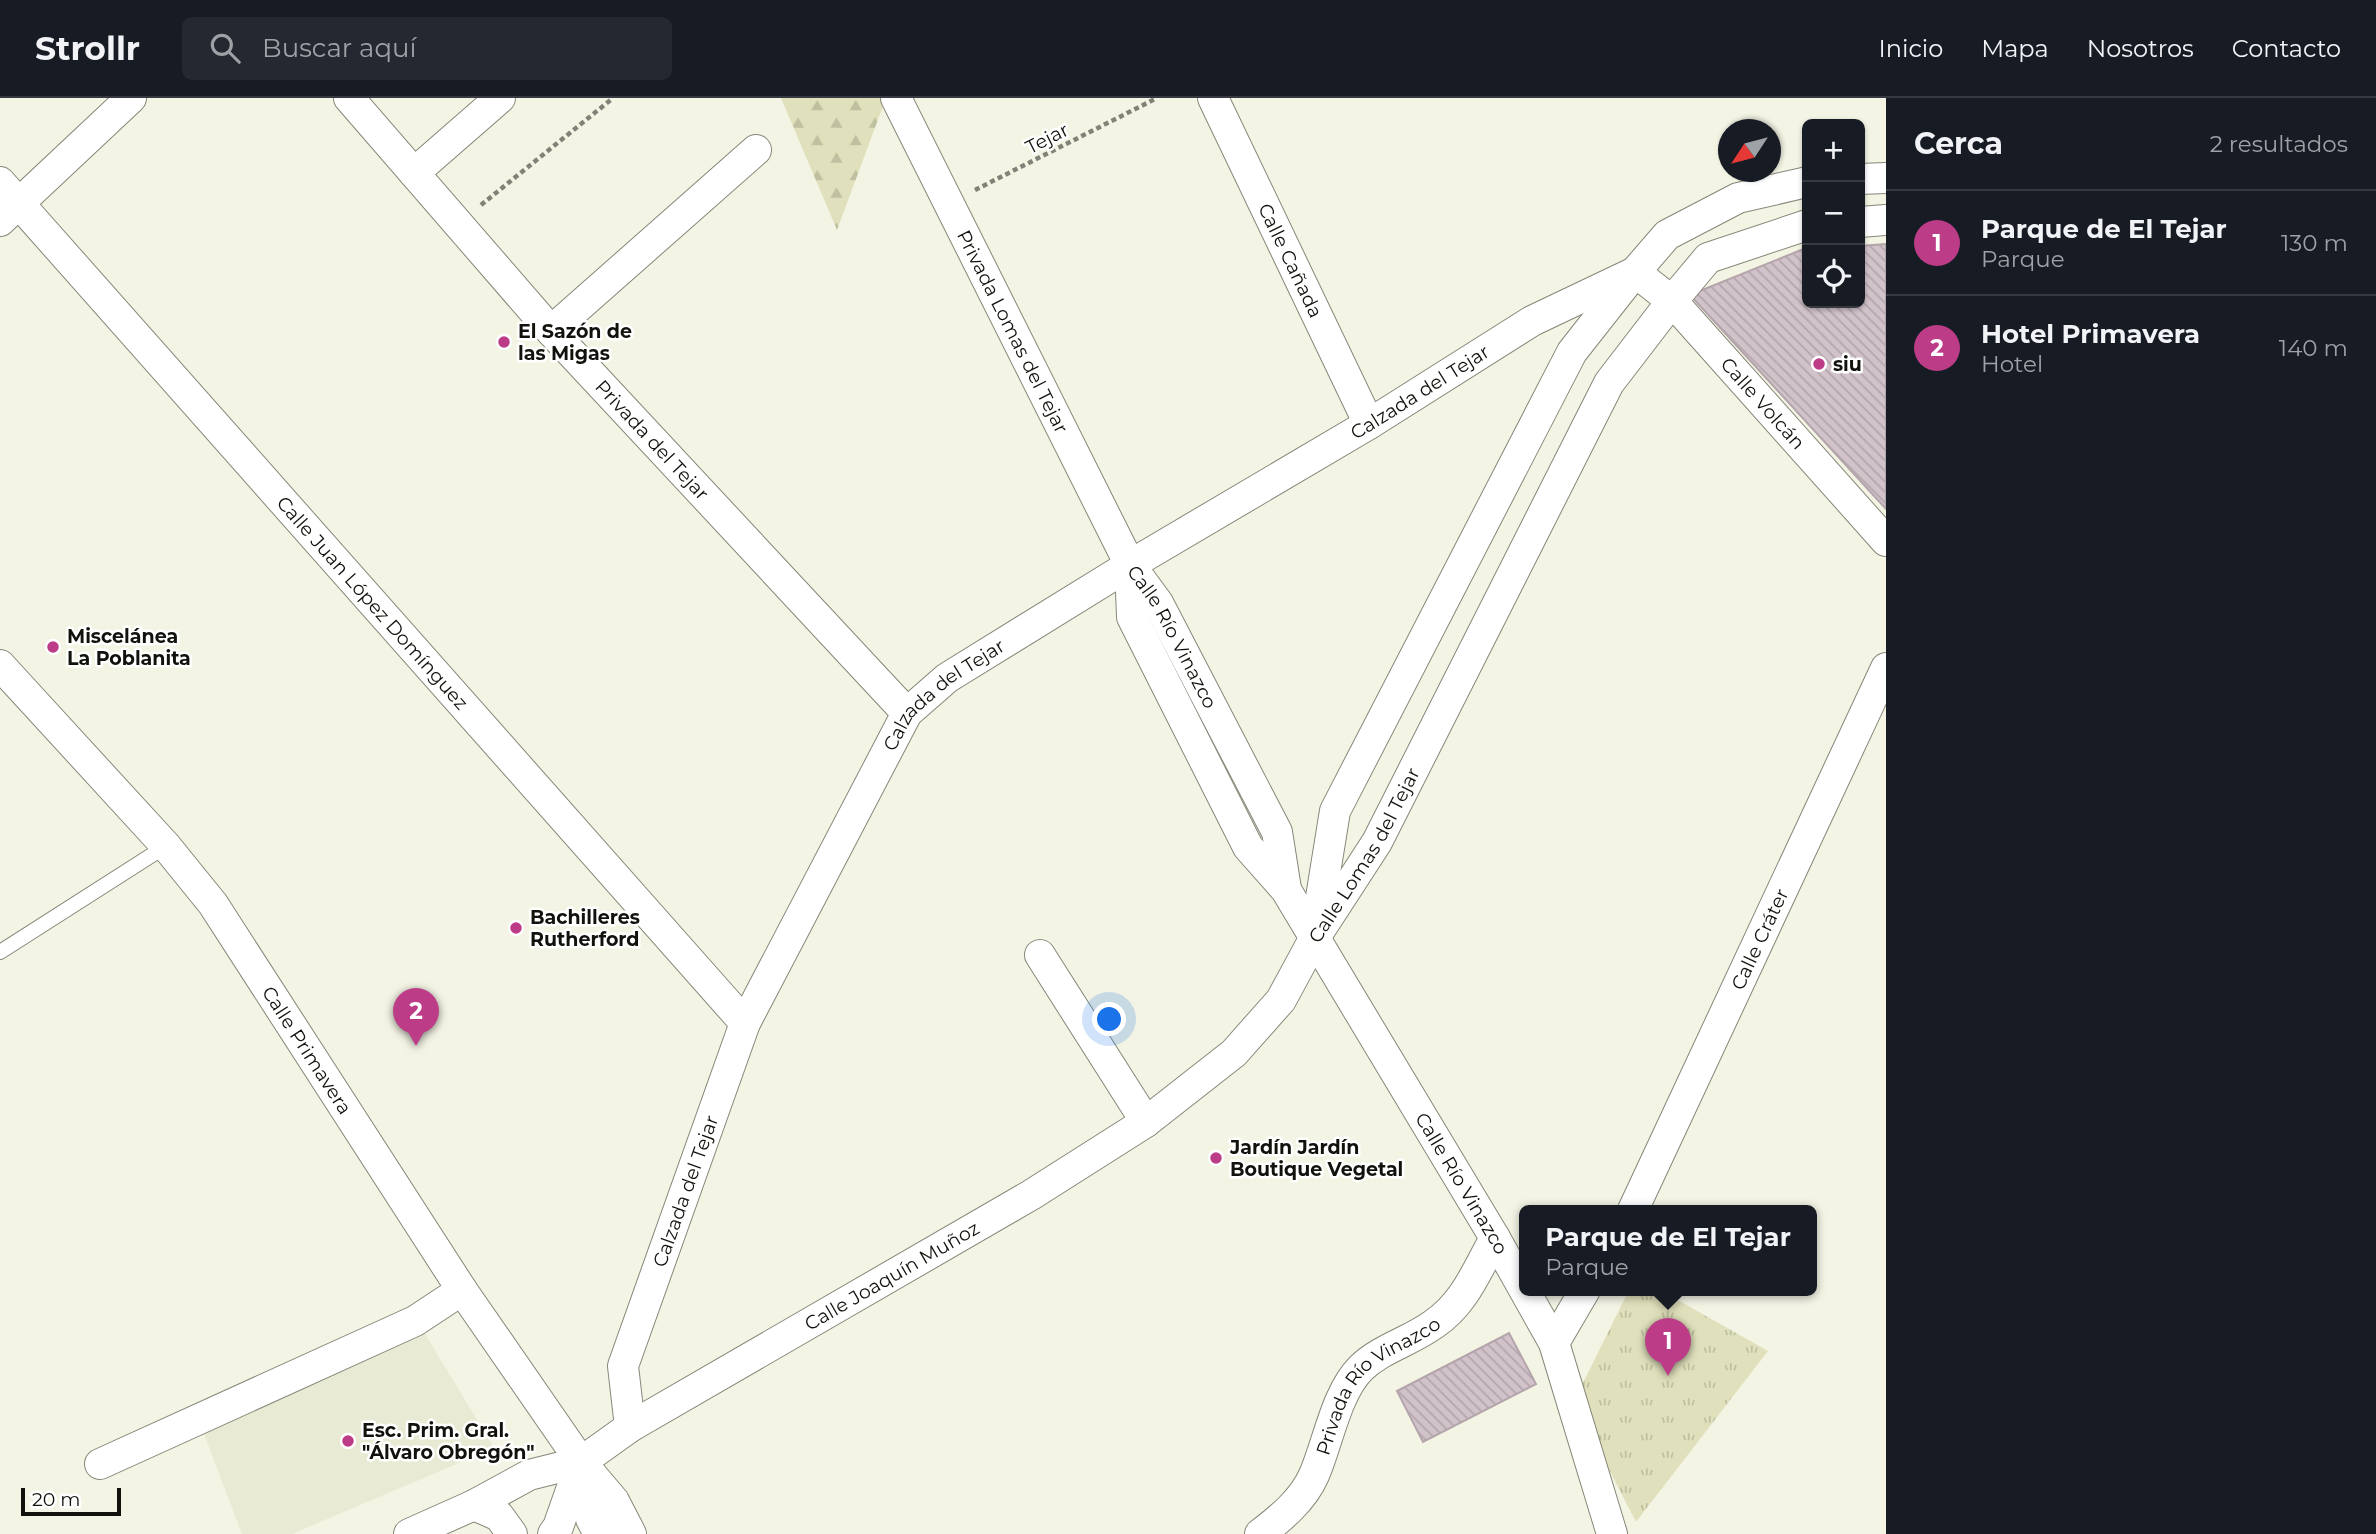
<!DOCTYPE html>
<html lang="es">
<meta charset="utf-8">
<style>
:root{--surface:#171b24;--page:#242831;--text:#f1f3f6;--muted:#9ea1a6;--line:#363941;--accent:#bc3c88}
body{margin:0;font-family:Montserrat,sans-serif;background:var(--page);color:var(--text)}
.controls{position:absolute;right:21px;top:21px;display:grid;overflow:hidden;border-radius:10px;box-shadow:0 2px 5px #0004}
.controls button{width:63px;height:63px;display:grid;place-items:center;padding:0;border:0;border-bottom:2px solid var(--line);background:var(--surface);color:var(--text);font:35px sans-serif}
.compass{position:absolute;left:1718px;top:21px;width:63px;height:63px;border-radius:50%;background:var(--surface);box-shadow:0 2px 5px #0004;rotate:234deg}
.scale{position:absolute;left:21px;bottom:18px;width:100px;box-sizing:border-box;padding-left:7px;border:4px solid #11120c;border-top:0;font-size:19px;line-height:24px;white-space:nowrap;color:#11120c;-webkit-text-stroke:5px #fff;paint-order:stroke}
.you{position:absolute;left:1110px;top:922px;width:24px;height:24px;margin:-18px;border:5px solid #fff;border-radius:50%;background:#1a73e8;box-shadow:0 0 0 10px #1a73e833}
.badge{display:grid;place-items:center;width:46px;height:46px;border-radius:50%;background:var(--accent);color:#fff;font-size:23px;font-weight:700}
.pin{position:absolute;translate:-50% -58px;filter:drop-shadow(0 2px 4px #0008)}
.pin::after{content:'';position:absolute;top:37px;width:24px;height:21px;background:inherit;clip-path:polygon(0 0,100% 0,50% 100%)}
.popup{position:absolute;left:1519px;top:1107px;width:298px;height:91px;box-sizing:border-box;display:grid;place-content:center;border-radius:10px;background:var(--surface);filter:drop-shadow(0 2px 5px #0005);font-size:23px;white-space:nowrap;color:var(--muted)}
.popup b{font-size:26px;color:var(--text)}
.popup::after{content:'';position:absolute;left:50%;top:100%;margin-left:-14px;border:14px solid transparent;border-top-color:var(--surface)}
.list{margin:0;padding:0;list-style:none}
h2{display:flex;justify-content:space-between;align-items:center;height:91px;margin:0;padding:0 28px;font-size:30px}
h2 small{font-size:23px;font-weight:400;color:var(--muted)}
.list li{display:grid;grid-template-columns:46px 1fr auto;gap:21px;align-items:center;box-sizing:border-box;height:105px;padding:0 28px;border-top:2px solid var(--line)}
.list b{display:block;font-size:26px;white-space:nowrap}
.list p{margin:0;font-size:23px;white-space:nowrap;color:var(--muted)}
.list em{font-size:23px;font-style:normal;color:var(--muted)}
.icon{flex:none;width:38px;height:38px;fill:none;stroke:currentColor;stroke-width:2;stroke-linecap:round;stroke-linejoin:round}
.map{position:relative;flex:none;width:1886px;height:1436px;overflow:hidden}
header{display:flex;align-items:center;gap:42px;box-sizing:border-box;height:98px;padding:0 35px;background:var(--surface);border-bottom:2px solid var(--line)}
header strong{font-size:33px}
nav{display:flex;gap:38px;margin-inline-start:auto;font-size:24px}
.search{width:490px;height:63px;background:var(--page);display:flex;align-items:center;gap:18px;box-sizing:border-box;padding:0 24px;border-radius:10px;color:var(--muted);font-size:26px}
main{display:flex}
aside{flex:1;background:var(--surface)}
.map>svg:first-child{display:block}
.built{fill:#e9ead3}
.forest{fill:url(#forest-firs)}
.park{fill:url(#park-tufts)}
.building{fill:url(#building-back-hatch);stroke:#b4a4ab;stroke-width:2}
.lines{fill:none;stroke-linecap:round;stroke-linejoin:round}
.lane-casing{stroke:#868779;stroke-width:16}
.street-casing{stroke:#868779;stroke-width:32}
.path{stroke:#818277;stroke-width:4.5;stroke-dasharray:5 3.5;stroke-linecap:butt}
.lane{stroke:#fff;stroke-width:14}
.street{stroke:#fff;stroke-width:30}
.poi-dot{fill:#bc3c88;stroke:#fff;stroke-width:2.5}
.labels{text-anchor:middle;stroke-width:5;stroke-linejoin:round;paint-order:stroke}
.street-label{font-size:19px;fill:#11120c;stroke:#fff}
.poi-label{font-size:19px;font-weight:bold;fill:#11120c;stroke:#fff;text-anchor:start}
</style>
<header>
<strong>Strollr</strong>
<div class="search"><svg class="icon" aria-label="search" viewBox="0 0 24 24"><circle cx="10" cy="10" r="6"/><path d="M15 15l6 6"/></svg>Buscar aquí</div>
<nav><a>Inicio</a><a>Mapa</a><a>Nosotros</a><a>Contacto</a></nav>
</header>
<main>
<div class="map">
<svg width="1886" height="1436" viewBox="0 0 1886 1436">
<defs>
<pattern id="forest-firs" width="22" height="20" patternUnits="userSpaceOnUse" patternTransform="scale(1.75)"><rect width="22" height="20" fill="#e0e1bc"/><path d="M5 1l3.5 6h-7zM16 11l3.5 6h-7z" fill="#bfc0a0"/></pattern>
<pattern id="park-tufts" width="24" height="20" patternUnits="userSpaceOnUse" patternTransform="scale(1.75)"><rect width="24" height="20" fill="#e0e1bc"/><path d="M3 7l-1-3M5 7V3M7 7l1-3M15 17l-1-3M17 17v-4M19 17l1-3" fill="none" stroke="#bfc0a0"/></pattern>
<pattern id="building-back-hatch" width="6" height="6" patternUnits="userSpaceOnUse" patternTransform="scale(1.75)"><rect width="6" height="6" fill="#d2c2ca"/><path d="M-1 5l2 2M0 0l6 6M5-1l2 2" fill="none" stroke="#b3a6ac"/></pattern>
</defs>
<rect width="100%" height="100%" fill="#f3f4e4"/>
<path class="built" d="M 425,1236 L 494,1350 L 292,1436 L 242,1436 L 204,1336 Z"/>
<path class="forest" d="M 781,0 L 886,0 L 837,132 Z"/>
<path class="park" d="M 1629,1192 L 1660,1192 L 1768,1253 L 1636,1424 L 1574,1303 Z"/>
<g class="building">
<path d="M 1886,146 L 1886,411 L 1690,197 L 1801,152 L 1807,151 L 1807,205 L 1860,205 L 1860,148 Z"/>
<path d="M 1509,1235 L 1536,1286 L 1423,1344 L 1397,1293 Z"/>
</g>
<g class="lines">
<defs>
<path id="lane" d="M 0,854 L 166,748"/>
<g id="street">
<path id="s1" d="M 349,0 L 551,233 L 907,615"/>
<path id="s2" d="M 896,0 L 1130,467 L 1158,505 L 1277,734 L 1286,791"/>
<path id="s3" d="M 1213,0 L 1369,326"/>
<path d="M 414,75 L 500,0"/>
<path d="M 1860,81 L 1886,80"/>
<path id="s4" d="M 0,84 L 745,925"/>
<path d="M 0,123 L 131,0"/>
<path d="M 1860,124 L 1886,122"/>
<path id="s5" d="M 1635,174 L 1672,203 L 1886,443"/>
<path d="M 551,233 L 756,52"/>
<path id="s6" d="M 1130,467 L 1132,519 L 1248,749 L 1286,792 L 1495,1140 L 1554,1245 L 1612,1436"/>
<path id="s7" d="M 0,567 L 166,748 L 213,806 L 462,1192 L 581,1364 L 614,1403 L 631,1436"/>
<path d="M 1316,830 L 1335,713 L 1572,254 L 1635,174 L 1667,137 L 1738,100 L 1807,84"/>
<path d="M 1040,857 L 1146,1024"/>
<path id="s8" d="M 1633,1112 L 1886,570"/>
<path d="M 1554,1245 L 1585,1192"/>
<path id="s9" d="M 630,1329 L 623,1268 L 745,925 L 907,615 L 947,580 L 1130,467 L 1369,326 L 1532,223 L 1635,174"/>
<path d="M 100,1366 L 415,1223 L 462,1192"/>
<path d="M 581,1368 L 591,1421 L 599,1436"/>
<path d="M 474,1407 L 499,1418 L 512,1436"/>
<path id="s10" d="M 409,1436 L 474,1407 L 529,1377 L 581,1364 L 630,1329 L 1031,1097 L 1146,1024 L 1234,955 L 1281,902 L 1314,841 L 1377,744 L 1609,285 L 1672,203 L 1708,160 L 1807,127"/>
<path d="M 553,1436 L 558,1429 L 581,1364"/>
<path id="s11" d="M 1260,1436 C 1281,1420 1303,1402 1314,1377 C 1328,1345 1336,1295 1361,1270 C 1382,1250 1411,1243 1434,1226 C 1465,1205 1477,1172 1495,1140"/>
</g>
</defs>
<use href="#lane" class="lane-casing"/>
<use href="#street" class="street-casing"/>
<g class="path">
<path d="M 975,92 L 1157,0"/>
<path d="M 481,107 L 613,0"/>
</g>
<use href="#lane" class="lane"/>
<use href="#street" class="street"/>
</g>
<g class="poi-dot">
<circle cx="504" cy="244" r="7"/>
<circle cx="1819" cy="266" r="7"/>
<circle cx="53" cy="549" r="7"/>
<circle cx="516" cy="830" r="7"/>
<circle cx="1216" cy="1060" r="7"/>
<circle cx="348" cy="1343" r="7"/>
</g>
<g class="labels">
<g class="street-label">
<text transform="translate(1047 40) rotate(-27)" y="7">Tejar</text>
<text dy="7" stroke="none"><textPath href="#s3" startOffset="180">Calle Cañada</textPath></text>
<text dy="7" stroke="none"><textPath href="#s2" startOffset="261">Privada Lomas del Tejar</textPath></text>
<text dy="7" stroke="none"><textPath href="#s9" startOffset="1381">Calzada del Tejar</textPath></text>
<text dy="7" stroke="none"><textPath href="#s5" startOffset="184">Calle Volcán</textPath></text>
<text dy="7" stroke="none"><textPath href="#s1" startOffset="457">Privada del Tejar</textPath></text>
<text dy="7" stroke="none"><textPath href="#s4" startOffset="562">Calle Juan López Domínguez</textPath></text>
<text dy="7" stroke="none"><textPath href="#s2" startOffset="606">Calle Río Vinazco</textPath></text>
<text dy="7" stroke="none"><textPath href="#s9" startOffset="814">Calzada del Tejar</textPath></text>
<text dy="7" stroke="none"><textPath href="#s10" startOffset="1197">Calle Lomas del Tejar</textPath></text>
<text dy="7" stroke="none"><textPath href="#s8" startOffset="299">Calle Cráter</textPath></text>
<text dy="7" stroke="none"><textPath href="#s7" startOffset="494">Calle Primavera</textPath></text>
<text dy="7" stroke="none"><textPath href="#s6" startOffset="709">Calle Río Vinazco</textPath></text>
<text dy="7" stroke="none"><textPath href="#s9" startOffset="247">Calzada del Tejar</textPath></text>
<text dy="7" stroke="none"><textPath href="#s10" startOffset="550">Calle Joaquín Muñoz</textPath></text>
<text dy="7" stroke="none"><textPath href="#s11" startOffset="196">Privada Río Vinazco</textPath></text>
</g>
<g class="poi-label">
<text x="518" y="240">El Sazón de<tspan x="518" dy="22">las Migas</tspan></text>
<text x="1833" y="273">siu</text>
<text x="67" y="545">Miscelánea<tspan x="67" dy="22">La Poblanita</tspan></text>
<text x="530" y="826">Bachilleres<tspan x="530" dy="22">Rutherford</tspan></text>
<text x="1230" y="1056">Jardín Jardín<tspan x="1230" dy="22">Boutique Vegetal</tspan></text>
<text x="362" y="1339">Esc. Prim. Gral.<tspan x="362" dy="22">"Álvaro Obregón"</tspan></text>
</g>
</g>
</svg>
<div class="controls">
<button>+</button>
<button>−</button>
<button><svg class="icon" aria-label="locate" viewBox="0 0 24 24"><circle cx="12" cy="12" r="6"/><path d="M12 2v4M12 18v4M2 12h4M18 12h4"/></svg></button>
</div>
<svg class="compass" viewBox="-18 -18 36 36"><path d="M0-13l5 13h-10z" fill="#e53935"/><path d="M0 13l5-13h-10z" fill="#9ea1a6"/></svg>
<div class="scale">20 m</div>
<div class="you"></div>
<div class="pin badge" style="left:1668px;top:1278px">1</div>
<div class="popup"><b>Parque de El Tejar</b>Parque</div>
<div class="pin badge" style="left:416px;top:948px">2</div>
</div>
<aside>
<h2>Cerca<small>2 resultados</small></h2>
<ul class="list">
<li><span class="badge">1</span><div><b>Parque de El Tejar</b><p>Parque</p></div><em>130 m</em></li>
<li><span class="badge">2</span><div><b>Hotel Primavera</b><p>Hotel</p></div><em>140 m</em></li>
</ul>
</aside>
</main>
